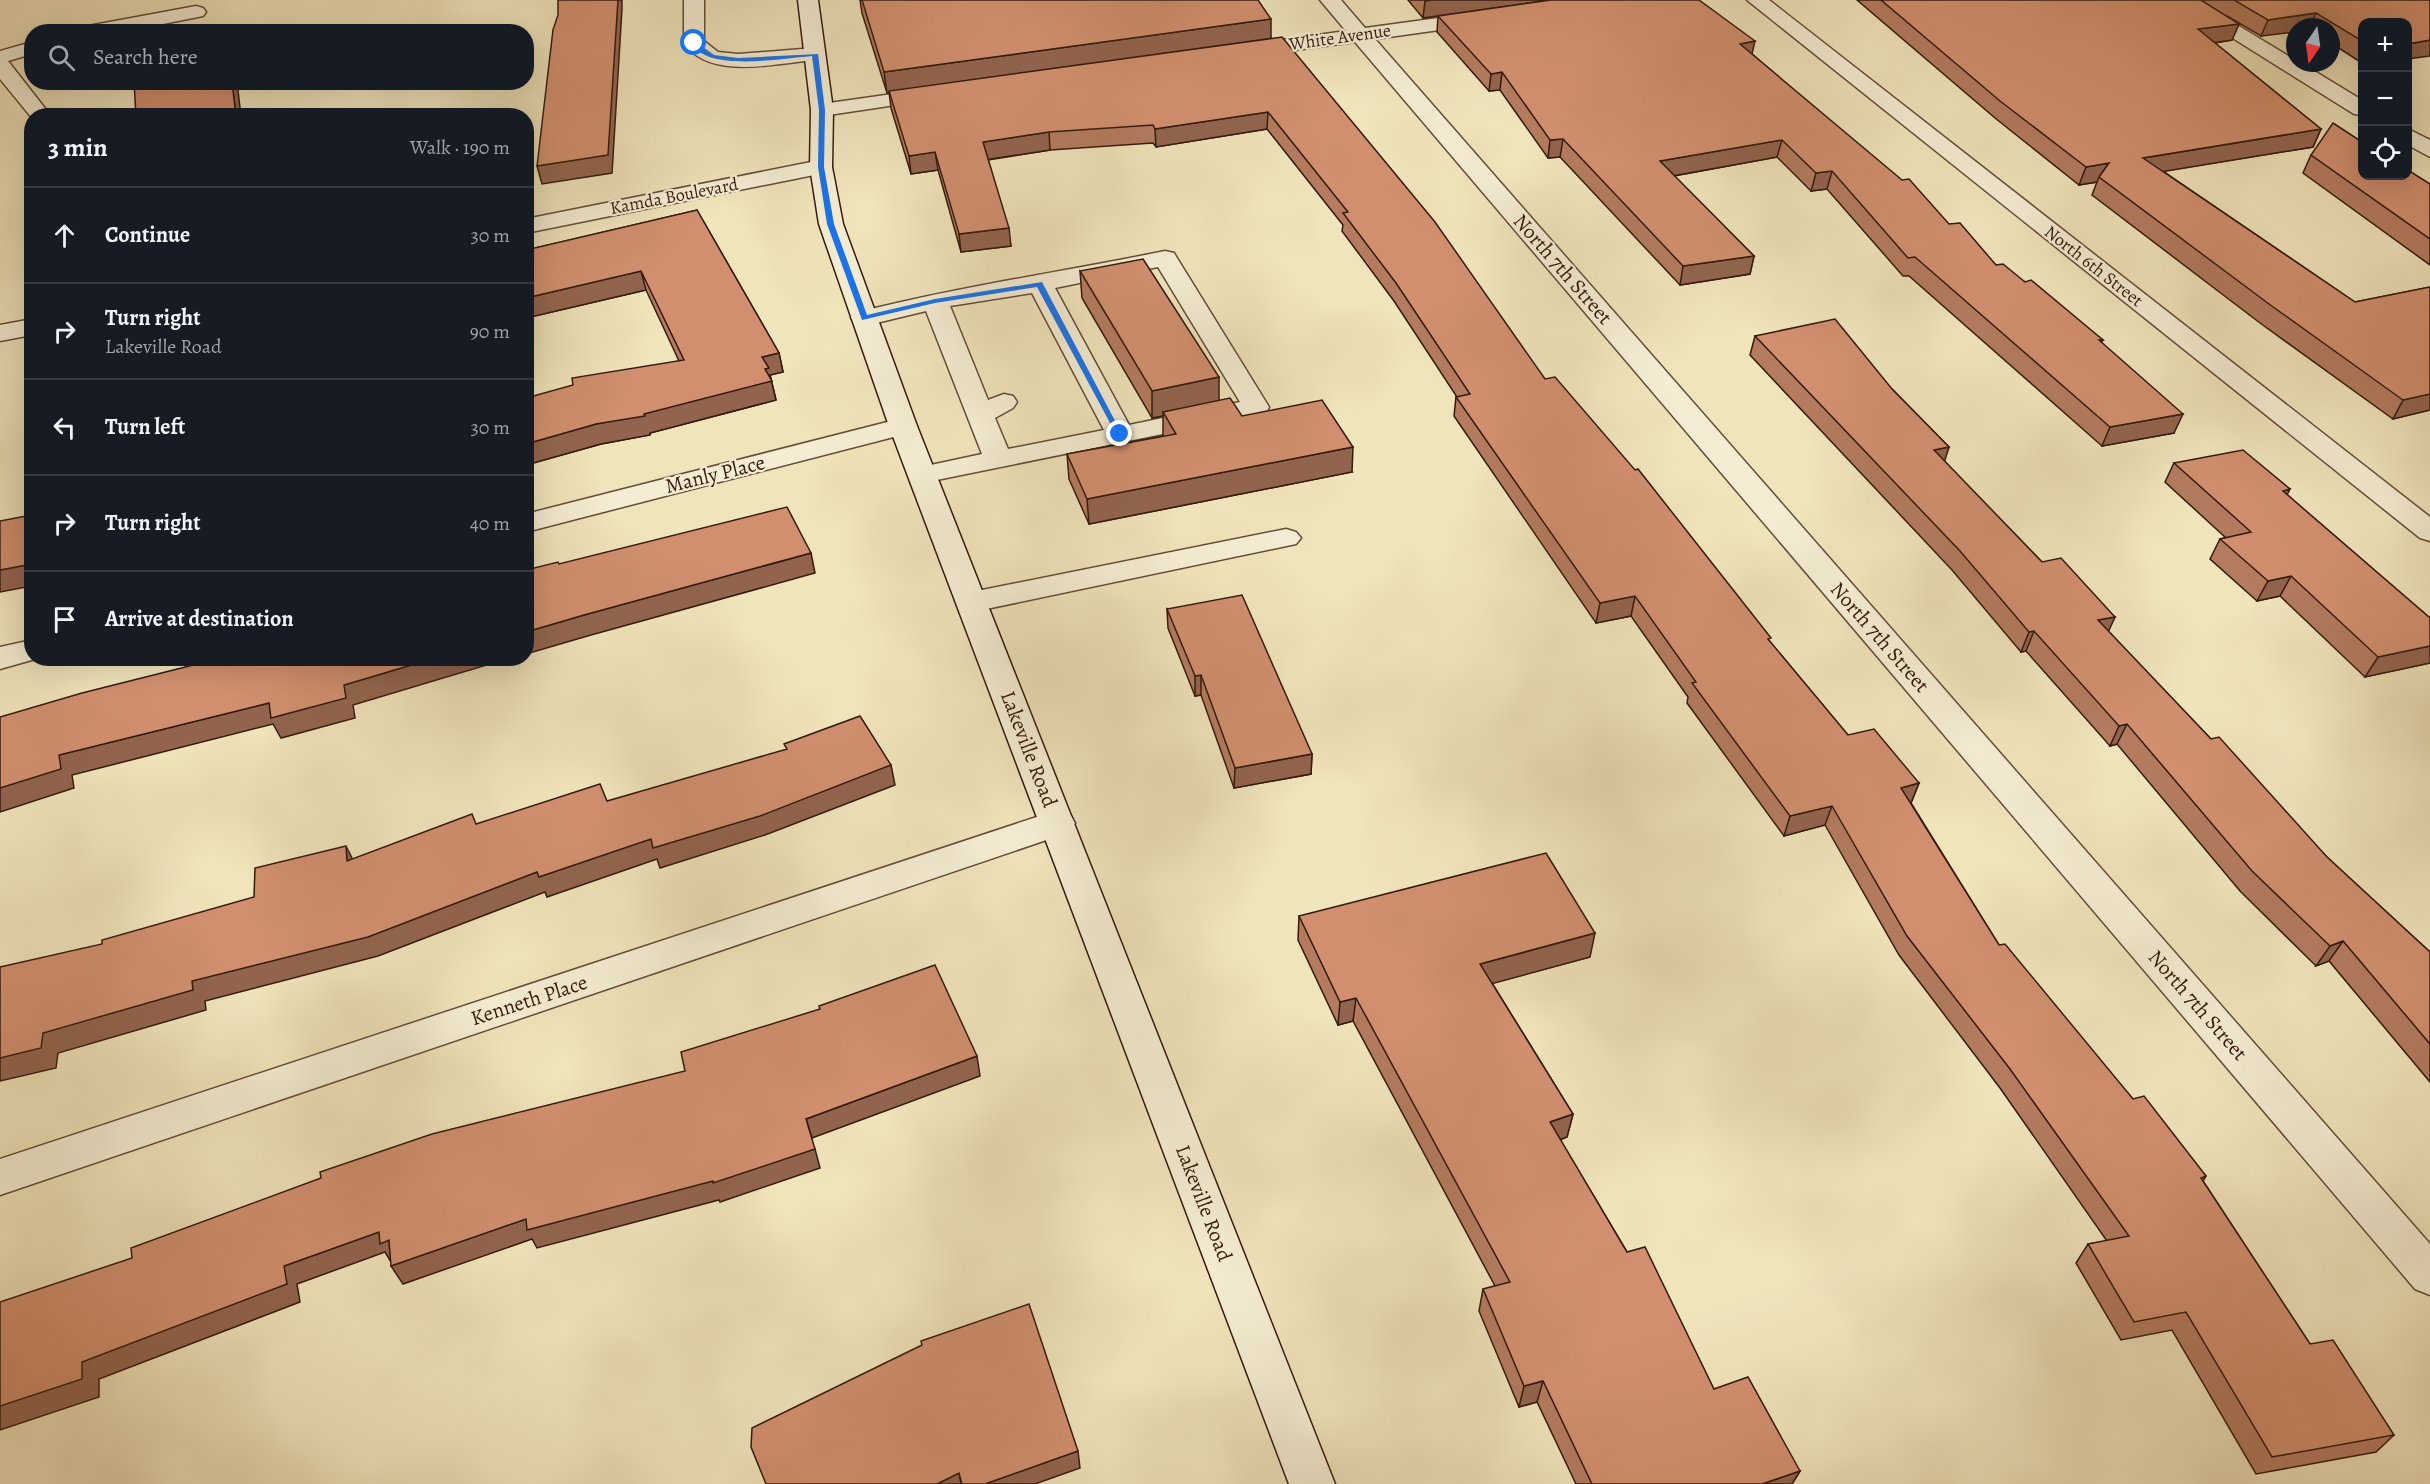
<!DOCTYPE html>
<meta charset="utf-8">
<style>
:root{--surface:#171b24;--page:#20242c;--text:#f1f3f6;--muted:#9ea1a6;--line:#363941}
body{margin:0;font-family:Alegreya,serif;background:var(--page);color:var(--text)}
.controls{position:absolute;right:18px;top:18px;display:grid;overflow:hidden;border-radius:12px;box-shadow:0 6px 24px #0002}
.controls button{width:54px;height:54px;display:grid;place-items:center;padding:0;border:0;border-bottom:2px solid var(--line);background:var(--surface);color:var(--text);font:30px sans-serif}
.compass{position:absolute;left:2286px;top:18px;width:54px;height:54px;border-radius:50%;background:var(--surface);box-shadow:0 6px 24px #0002;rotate:193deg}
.stop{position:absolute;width:18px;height:18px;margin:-14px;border:4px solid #1a73e8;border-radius:50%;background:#fff}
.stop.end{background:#1a73e8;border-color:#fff;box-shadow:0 2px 6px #0008}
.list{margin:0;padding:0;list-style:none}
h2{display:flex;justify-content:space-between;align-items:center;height:78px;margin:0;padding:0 24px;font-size:26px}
h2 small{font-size:20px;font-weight:400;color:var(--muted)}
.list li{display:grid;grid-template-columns:39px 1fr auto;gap:18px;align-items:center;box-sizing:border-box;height:96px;padding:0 24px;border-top:2px solid var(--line)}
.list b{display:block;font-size:22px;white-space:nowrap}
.list p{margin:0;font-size:20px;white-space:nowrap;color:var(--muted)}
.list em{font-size:20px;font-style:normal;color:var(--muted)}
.icon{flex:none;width:33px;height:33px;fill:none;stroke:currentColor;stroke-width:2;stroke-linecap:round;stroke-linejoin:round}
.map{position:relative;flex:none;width:2430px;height:1484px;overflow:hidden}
.search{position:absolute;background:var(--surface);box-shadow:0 6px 24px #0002;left:24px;top:24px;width:510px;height:66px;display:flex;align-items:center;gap:15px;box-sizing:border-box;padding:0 21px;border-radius:24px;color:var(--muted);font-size:22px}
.panel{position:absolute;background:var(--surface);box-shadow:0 6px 24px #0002;left:24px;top:108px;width:510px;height:558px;border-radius:24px}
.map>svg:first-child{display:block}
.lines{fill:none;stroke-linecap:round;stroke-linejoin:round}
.lane-casing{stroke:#634c38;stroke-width:3}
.street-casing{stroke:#634c38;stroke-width:3}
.secondary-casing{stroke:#341a0c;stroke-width:3}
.lane{fill:#f5edd3;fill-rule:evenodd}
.street{fill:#f5edd3;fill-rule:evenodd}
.secondary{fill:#f5edd3;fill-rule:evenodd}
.wall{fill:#b47b5f;stroke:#341a0c;stroke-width:1.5}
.shaded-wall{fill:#92644e;stroke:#341a0c;stroke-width:1.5}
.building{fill:#d18f6f;stroke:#341a0c;stroke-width:1.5}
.route{fill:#1a73e8}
.labels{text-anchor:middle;stroke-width:4.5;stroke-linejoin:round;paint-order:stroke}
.far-street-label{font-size:18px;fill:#341a0c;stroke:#f5edd3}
.street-label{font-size:21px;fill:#341a0c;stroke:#f5edd3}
</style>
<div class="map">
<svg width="2430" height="1484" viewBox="0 0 2430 1484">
<rect width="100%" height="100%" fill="#f0e4bb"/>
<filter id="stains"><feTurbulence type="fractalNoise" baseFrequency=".00333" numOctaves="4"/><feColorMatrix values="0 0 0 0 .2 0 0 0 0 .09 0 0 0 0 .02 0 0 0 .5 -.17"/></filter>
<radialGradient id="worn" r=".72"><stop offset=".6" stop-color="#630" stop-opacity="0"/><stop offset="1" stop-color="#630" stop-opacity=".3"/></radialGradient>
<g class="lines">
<defs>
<g id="lane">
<path d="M 1165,251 L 1174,253 L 1177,258 L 1269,407 L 1266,413 L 922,483 L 912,481 L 908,475 L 912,469 L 982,454 L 926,311 L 864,326 L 855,323 L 851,318 L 855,313 C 957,287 1062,272 1165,251 ZM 1158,267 L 1240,402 L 1129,425 L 1055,288 ZM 1032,293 L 1104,430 L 1008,449 L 995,418 L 1013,408 L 1017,402 L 1013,396 L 1004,394 L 988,400 L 950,306 Z"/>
<path d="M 1286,529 L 1296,532 L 1301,538 L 1296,544 L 972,612 L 961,609 L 957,602 L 961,595 L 972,592 Z"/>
</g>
<g id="street">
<path d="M 684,0 L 704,0 L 704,41 L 718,52 L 738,54 L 815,48 L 822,50 L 825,54 L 822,58 L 815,60 C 776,63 710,81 684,43 Z"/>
<path d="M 1320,0 L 1341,0 L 1365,28 L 1482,12 L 1489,14 L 1492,18 L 1489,22 L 1482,24 L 1375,39 L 2430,1244 L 2430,1295 L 2415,1289 L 1355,42 L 1245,57 L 1238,55 L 1235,51 L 1238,47 L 1245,45 L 1346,31 Z"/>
<path d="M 1747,0 L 1769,0 L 2430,517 L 2430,541 L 2420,538 Z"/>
<path d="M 2172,0 L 2196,0 L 2295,60 L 2295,63 L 2301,63 L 2362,100 L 2362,115 L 2354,114 Z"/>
<path d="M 196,6 L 203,8 L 206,12 L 203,16 L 123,32 L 78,32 L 88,26 Z"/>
<path d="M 32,42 L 32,54 L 8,61 L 51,116 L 32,116 L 32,118 L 0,79 L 0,51 Z"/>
<path d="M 935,88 L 942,90 L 946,94 L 942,98 L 822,116 L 814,115 L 811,110 L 814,105 L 822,104 Z"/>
<path d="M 2408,129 L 2430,140 L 2430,157 L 2408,145 Z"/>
<path d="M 821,160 L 829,162 L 832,167 L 829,172 L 526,233 L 526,219 Z"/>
<path d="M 32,319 L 32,335 L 0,341 L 0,325 Z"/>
<path d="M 903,418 L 913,420 L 917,426 L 913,432 L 526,532 L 526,514 Z"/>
<path d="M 32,640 L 32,658 L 39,658 L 0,669 L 0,647 Z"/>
<path d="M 1058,810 L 1070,814 L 1075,823 L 1070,832 L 0,1195 L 0,1159 Z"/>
</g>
<path id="secondary" d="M 798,0 L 818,0 L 833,110 L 832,167 L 843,224 L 917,426 L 1335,1484 L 1289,1484 L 889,426 L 819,224 L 810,167 L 811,110 Z"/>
</defs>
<use href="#lane" class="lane-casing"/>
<use href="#street" class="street-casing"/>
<use href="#secondary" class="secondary-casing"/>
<use href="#lane" class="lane"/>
<use href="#street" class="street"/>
<use href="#secondary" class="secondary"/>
</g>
<g class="wall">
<path d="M 860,0 L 1258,0 L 1271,38 L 1545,379 L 1770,642 L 1848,735 L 1919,783 L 1911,803 L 1999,945 L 2133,1099 L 2206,1176 L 2203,1181 L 2310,1344 L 2394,1435 L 2376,1452 L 2256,1474 L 2172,1330 L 2121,1340 L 2076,1263 L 2088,1244 L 2107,1241 L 2000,1088 L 1899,955 L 1825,825 L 1784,836 L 1687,703 L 1688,697 L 1631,616 L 1596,623 L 1454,416 L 1456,397 L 1457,397 L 1394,301 L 1342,231 L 1343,225 L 1267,129 L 1156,147 L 1153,143 L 1050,150 L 988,160 L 1011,246 L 961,252 L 938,170 L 911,174 L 891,108 L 889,92 L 887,93 L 862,13 Z"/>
<path d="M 1408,0 L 1550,0 L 1423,18 Z"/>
<path d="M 1857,0 L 2430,0 L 2362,22 L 2362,63 L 2331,43 L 2331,27 L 2295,27 L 2261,36 L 2227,16 L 2239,24 L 2232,40 L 2215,43 L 2321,129 L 2313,147 L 2163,171 L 2355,302 L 2430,287 L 2430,410 L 2393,419 L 2260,323 L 2092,195 L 2097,182 L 2079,185 L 1995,118 Z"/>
<path d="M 1438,16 L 1752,54 L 1996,265 L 2025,282 L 2103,340 L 2101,343 L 2174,433 L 2102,446 L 1909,276 L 1903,276 L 1827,189 L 1811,191 L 1777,157 L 1674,176 L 1754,256 L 1750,274 L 1680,285 L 1560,157 L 1548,158 L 1500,90 L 1489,91 L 1437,32 Z"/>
<path d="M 2311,155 L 2430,184 L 2430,265 L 2303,173 Z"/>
<path d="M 697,210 L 779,353 L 783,372 L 770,375 L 776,400 L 650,433 L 650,435 L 601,444 L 526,465 L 526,398 L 679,361 L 646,290 L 526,318 L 526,250 Z"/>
<path d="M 1080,271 L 1219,401 L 1242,416 L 1352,472 L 1089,524 L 1069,479 L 1067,454 L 1163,436 L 1163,416 L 1152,418 L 1082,298 Z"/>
<path d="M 1755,336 L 1892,389 L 1949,447 L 1944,461 L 2042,562 L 2115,617 L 2108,631 L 2211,739 L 2327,857 L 2430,952 L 2430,1082 L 2329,961 L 2316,966 L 2240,891 L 2117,744 L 2110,746 L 2026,651 L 2021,652 L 1952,570 L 1750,355 Z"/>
<path d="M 2174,463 L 2287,495 L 2430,618 L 2430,663 L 2365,677 L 2280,596 L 2257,601 L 2210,559 L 2220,539 L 2226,538 L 2165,482 Z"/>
<path d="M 1167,609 L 1312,754 L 1311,774 L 1234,788 L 1201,695 L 1195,696 L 1168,628 Z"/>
<path d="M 1299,916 L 1590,957 L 1492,983 L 1573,1114 L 1567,1137 L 1560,1140 L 1627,1252 L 1714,1389 L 1800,1471 L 1792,1484 L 1576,1484 L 1537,1402 L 1519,1407 L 1479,1311 L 1483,1289 L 1495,1286 L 1353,1021 L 1338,1025 L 1298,940 Z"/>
</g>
<g class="shaded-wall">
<path d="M 618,0 L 622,0 L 622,9 L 612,173 L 542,184 L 537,166 Z"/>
<path d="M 1432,0 L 1550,0 L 1423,18 L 1425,1 Z"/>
<path d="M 2316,13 L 2310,27 L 2295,27 L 2295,32 L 2261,36 L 2268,20 Z"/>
<path d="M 1271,19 L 1271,39 L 887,93 L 884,72 Z"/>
<path d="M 2239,24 L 2232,40 L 2192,46 L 2198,29 Z"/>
<path d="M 2430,40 L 2430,56 L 2408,59 L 2408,44 Z"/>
<path d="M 1755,41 L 1751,58 L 1740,44 Z"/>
<path d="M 1502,72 L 1500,90 L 1489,91 L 1491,74 Z"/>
<path d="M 232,82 L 237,82 L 241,116 L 236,116 Z"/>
<path d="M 1268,112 L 1267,129 L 1156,147 L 1155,129 Z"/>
<path d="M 2321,129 L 2313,147 L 2136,176 L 2143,158 Z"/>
<path d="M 1049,132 L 1050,150 L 984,160 L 983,142 Z"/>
<path d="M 1563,139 L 1560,157 L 1548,158 L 1550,140 Z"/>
<path d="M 1782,140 L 1777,157 L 1656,179 L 1660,161 Z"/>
<path d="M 935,152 L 938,170 L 911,174 L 909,156 Z"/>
<path d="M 2109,163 L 2099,177 L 2097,182 L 2079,185 L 2086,167 Z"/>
<path d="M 1832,171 L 1827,189 L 1811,191 L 1816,173 Z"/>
<path d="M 1009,228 L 1011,246 L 961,252 L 959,234 Z"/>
<path d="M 1754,256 L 1750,274 L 1680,285 L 1683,266 Z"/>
<path d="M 641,271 L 646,290 L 526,318 L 526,298 Z"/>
<path d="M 779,353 L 783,372 L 770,375 L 776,400 L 650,433 L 650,435 L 601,444 L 526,465 L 526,444 L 596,424 L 644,414 L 762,357 Z"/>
<path d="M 1219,377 L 1219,404 L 1163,412 L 1163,416 L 1152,418 L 1152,391 Z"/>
<path d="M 2430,394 L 2430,410 L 2393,419 L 2403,400 Z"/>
<path d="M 2183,414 L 2174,433 L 2102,446 L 2110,427 Z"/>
<path d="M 1353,447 L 1352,472 L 1089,524 L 1087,499 Z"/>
<path d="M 1949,447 L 1943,466 L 1934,450 Z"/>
<path d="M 2290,489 L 2280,509 L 2283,491 Z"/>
<path d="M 811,553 L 815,573 L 591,635 L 526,654 L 526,632 L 584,615 Z"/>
<path d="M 32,564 L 32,586 L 0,592 L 0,570 Z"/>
<path d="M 2291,576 L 2280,596 L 2257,601 L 2268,581 Z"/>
<path d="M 1635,596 L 1631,616 L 1596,623 L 1600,603 Z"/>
<path d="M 2115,617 L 2106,637 L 2098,620 Z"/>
<path d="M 2034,631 L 2026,651 L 2021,652 L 2029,632 Z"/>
<path d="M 2430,646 L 2430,663 L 2365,677 L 2378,657 Z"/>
<path d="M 435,658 L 510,658 L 353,705 L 355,718 L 281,738 L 273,724 L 72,775 L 74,788 L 0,812 L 0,788 L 59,755 L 269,703 L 344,685 Z"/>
<path d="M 1201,675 L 1201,695 L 1195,696 L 1195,676 Z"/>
<path d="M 2127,724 L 2117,744 L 2110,746 L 2119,726 Z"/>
<path d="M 1312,754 L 1311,774 L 1234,788 L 1235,768 Z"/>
<path d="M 891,765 L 895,785 L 765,835 L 660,868 L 657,859 L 547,897 L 545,892 L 378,956 L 205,1001 L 206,1010 L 58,1053 L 56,1068 L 0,1081 L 0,1058 L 43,1033 L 192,981 L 537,872 L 651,839 Z"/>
<path d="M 1919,783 L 1911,803 L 1893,807 L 1901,788 Z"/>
<path d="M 1832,806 L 1825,825 L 1784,836 L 1790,816 Z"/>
<path d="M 346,846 L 356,866 L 347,861 Z"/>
<path d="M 1595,933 L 1590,957 L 1476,988 L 1480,964 Z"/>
<path d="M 2343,941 L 2329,961 L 2316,966 L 2330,946 Z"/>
<path d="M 1356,998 L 1353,1021 L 1338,1025 L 1340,1002 Z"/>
<path d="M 977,1056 L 980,1076 L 812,1138 L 806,1119 Z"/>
<path d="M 1573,1114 L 1567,1137 L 1544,1145 L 1550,1122 Z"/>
<path d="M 815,1149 L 820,1168 L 720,1202 L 719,1200 L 537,1248 L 532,1239 L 403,1284 L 391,1266 L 526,1219 Z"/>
<path d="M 379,1232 L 389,1240 L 391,1262 L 385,1252 L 297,1284 L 300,1302 L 99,1379 L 99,1397 L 0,1430 L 0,1406 L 82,1362 L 284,1266 Z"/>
<path d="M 1543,1381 L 1537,1402 L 1519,1407 L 1524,1386 Z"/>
<path d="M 1078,1451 L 1080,1468 L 1035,1484 L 985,1484 Z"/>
<path d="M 1800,1471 L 1792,1484 L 1762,1484 Z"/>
<path d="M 959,1473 L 961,1484 L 937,1484 Z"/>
</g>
<g class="building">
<path d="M 558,0 L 618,0 L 608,155 L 537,166 L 553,30 L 558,15 Z"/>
<path d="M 862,0 L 1258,0 L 1271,19 L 884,72 Z"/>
<path d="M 1551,0 L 1699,0 L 1755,41 L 1740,44 L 1902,180 L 1909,179 L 1949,224 L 1960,223 L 1996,265 L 2003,264 L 2025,282 L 2031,280 L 2103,340 L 2099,340 L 2183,414 L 2110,427 L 1915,257 L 1908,258 L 1832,171 L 1816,173 L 1782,140 L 1660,161 L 1754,256 L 1683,266 L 1563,139 L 1550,140 L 1502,72 L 1491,74 L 1438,16 Z"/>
<path d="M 1881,0 L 2201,0 L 2239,24 L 2198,29 L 2321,129 L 2143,158 L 2355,302 L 2430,287 L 2430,394 L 2403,400 L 2269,304 L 2099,177 L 2109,163 L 2086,167 L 2000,101 Z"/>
<path d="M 2234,0 L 2430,0 L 2430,40 L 2408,44 L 2408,22 L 2362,22 L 2362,41 L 2316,13 L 2268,20 Z"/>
<path d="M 1282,37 L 1435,222 L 1545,379 L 1555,377 L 1635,470 L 1638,469 L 1771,638 L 1768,639 L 1848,735 L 1874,729 L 1919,783 L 1901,788 L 1999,945 L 2005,944 L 2133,1099 L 2144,1096 L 2206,1176 L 2201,1178 L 2310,1344 L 2333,1340 L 2394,1435 L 2272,1457 L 2186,1312 L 2134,1322 L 2088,1244 L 2129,1236 L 2010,1069 L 1907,936 L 1832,806 L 1790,816 L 1692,683 L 1696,682 L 1635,596 L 1600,603 L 1456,397 L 1470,394 L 1396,283 L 1343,213 L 1348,212 L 1268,112 L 1155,129 L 1153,125 L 1049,132 L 983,142 L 1009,228 L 959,234 L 935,152 L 909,156 L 889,91 Z"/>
<path d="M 134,82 L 232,82 L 236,116 L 136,116 Z"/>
<path d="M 2333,123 L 2362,142 L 2362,176 L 2408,176 L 2408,170 L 2430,184 L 2430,239 L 2311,155 Z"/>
<path d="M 697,210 L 779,353 L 762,357 L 769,368 L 765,369 L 772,381 L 644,414 L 645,416 L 596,424 L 526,444 L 526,398 L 573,385 L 572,378 L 684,360 L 641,271 L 526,298 L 526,250 Z"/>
<path d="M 1143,259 L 1219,377 L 1152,391 L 1080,271 Z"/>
<path d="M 1835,319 L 1892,389 L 1949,447 L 1934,450 L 2042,562 L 2061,558 L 2115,617 L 2098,620 L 2211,739 L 2219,737 L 2327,857 L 2430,952 L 2430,1044 L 2343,941 L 2330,946 L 2252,871 L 2127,724 L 2119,726 L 2034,631 L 2029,632 L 1960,551 L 1755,336 Z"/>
<path d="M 1230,398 L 1242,416 L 1322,400 L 1353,447 L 1087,499 L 1067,454 L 1176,434 L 1163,412 Z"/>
<path d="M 2243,450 L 2290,489 L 2283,491 L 2430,618 L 2430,646 L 2378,657 L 2291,576 L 2268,581 L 2220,539 L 2251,532 L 2174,463 Z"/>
<path d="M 787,507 L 811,553 L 584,615 L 526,632 L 526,570 L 558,562 L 559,564 Z"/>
<path d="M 32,515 L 32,564 L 0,570 L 0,521 Z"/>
<path d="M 1242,595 L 1312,754 L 1235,768 L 1201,675 L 1195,676 L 1167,609 Z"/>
<path d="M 221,658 L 435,658 L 344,685 L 346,698 L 271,718 L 269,703 L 59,755 L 61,769 L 0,788 L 0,717 L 82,693 Z"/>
<path d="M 860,716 L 891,765 L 760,816 L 653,848 L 651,839 L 539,877 L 537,872 L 368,937 L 192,981 L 193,990 L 43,1033 L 41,1048 L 0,1058 L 0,967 L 102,944 L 102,940 L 254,897 L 255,868 L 346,846 L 347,861 L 472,814 L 476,824 L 600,784 L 607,801 L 787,749 L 784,744 Z"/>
<path d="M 1546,853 L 1595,933 L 1480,964 L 1573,1114 L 1550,1122 L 1627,1252 L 1645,1247 L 1714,1389 L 1748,1377 L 1800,1471 L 1762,1484 L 1592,1484 L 1543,1381 L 1524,1386 L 1483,1289 L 1510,1282 L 1356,998 L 1340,1002 L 1299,916 Z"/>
<path d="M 935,965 L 977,1056 L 806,1119 L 815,1149 L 713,1183 L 713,1181 L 527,1230 L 526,1219 L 391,1266 L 389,1240 L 380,1244 L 379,1232 L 284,1266 L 287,1284 L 82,1362 L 82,1379 L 0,1406 L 0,1302 L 132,1258 L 131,1248 L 321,1178 L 320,1172 L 432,1134 L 685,1071 L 681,1052 L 820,1009 L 819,1006 Z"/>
<path d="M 1029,1304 L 1078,1451 L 985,1484 L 962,1484 L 959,1473 L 937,1484 L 766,1484 L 751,1447 L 752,1428 L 922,1345 L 921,1341 Z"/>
</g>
<path class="route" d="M 692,42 L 696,42 L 714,55 L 738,58 L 818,54 L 825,110 L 824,167 L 834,224 L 867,315 L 935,299 L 1042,282 L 1123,436 L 1116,434 L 1037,287 L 935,303 L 862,320 L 827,224 L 818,167 L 819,110 L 812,56 C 785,58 703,73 692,42 Z"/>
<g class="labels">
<g class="far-street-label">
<text transform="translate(1340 37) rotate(-8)" y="6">White Avenue</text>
<text transform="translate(674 196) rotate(-11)" y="6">Kamda Boulevard</text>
<text transform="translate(2094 266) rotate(38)" y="6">North 6th Street</text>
</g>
<g class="street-label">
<text transform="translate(1563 269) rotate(49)" y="7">North 7th Street</text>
<text transform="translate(715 474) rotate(-14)" y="7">Manly Place</text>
<text transform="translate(1880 637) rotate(49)" y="7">North 7th Street</text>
<text transform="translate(1029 749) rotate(69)" y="7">Lakeville Road</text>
<text transform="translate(529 1000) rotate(-18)" y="7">Kenneth Place</text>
<text transform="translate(2198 1005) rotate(49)" y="7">North 7th Street</text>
<text transform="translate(1204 1203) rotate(69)" y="7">Lakeville Road</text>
</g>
</g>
<rect width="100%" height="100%" filter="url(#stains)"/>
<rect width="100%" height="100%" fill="url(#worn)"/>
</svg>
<div class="controls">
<button>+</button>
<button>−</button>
<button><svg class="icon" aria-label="locate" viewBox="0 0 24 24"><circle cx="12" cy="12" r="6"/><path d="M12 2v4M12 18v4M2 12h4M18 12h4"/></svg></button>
</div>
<svg class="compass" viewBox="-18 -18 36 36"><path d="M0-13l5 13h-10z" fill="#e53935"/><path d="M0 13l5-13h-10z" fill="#9ea1a6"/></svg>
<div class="stop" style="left:694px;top:43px"></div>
<div class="stop end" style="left:1120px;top:434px"></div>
<div class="search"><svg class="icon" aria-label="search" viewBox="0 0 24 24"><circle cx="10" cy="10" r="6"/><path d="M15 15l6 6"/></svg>Search here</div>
<section class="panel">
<h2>3 min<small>Walk · 190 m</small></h2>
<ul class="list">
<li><svg class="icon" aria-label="ahead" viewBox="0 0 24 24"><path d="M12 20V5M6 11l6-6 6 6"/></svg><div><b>Continue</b></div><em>30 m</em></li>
<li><svg class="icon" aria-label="right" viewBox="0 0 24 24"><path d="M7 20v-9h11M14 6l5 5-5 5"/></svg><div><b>Turn right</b><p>Lakeville Road</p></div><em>90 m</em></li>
<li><svg class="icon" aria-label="left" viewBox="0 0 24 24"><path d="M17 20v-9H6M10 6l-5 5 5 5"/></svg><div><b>Turn left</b></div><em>30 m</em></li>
<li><svg class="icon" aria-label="right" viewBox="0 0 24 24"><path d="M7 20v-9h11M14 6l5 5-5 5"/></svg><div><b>Turn right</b></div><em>40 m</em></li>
<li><svg class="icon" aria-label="arrive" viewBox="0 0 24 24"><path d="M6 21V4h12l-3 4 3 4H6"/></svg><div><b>Arrive at destination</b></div></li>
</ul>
</section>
</div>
